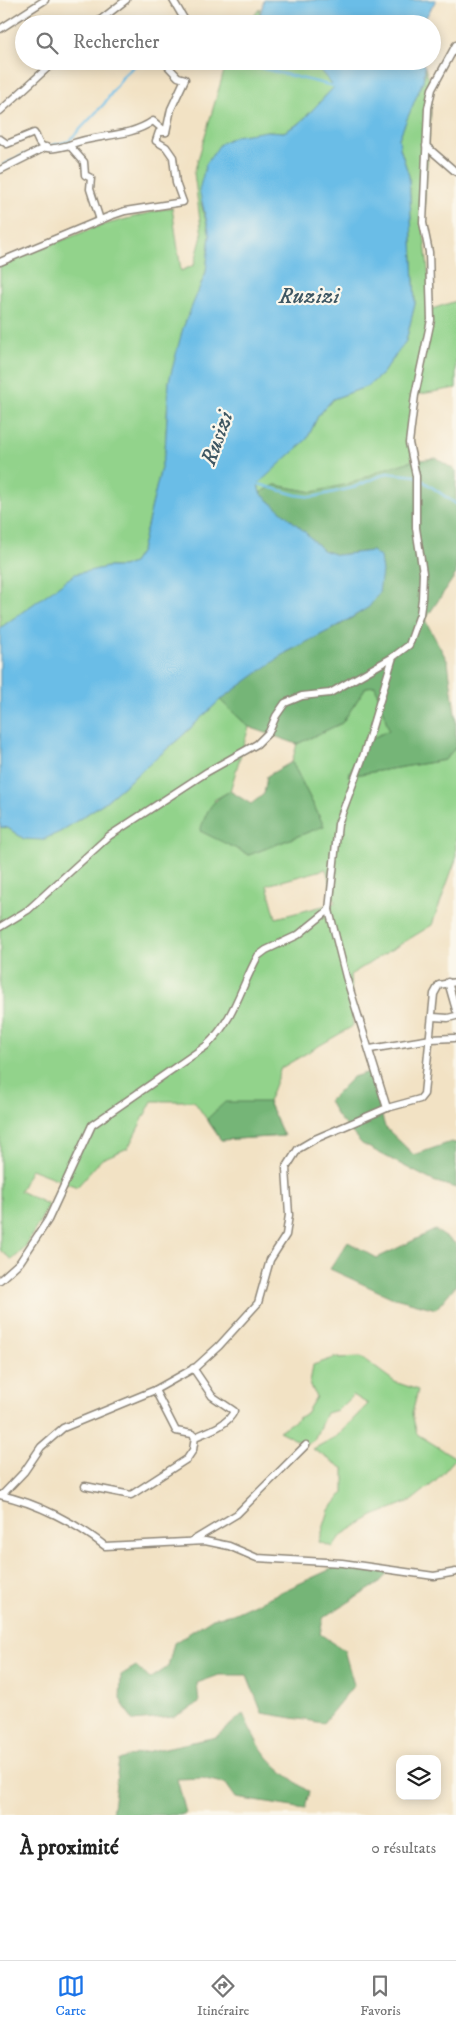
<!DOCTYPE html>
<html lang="fr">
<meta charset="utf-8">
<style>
:root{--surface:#fff;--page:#f2f2f2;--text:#222;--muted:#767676;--line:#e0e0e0;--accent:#1a73e8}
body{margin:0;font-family:"IM FELL DW Pica",serif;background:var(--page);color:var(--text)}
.controls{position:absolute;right:15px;bottom:15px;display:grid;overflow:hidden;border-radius:10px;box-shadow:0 2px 12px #0003}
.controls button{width:45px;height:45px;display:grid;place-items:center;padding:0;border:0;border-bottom:1px solid var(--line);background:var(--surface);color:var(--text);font:25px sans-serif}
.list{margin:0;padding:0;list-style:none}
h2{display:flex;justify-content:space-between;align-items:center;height:65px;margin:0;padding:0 20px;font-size:21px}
h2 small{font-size:16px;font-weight:400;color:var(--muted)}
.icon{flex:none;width:28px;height:28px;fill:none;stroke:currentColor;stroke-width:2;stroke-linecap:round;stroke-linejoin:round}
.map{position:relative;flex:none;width:456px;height:1815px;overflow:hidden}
.search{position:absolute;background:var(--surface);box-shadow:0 2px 12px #0003;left:15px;right:15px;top:15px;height:55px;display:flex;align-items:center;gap:12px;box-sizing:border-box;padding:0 18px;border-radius:28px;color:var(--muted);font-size:19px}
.sheet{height:145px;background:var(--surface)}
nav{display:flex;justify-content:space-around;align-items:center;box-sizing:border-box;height:70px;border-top:1px solid var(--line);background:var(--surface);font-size:14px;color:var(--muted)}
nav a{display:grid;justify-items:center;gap:2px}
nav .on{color:var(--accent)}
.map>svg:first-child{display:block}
.green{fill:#92d38b;stroke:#5e7f5b;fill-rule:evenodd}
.forest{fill:#75b577;stroke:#507051}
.water{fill:#6bbde7;stroke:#4b7489}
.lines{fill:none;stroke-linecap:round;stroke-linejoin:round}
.stream{stroke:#6bbde7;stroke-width:2.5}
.street-casing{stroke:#8e8678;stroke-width:9}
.street{stroke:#fff;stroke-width:6}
.labels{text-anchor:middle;stroke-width:4.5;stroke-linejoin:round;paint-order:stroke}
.water-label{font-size:22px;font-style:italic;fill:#3e5763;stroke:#fbf7ec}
</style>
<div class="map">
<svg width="456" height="1815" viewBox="0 0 456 1815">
<rect width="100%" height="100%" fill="#fbf7ec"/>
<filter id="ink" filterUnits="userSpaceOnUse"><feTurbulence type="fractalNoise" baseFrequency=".02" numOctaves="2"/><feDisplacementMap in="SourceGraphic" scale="10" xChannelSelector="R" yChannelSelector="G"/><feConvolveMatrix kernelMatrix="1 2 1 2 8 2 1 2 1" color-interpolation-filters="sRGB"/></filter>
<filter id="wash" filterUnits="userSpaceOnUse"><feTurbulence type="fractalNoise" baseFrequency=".0096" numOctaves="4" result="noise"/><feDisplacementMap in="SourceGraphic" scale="20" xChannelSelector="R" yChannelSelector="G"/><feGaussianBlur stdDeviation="1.12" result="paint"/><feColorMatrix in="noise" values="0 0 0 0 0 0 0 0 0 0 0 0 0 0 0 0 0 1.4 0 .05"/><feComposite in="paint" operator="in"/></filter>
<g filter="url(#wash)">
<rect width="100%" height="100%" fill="#f2e2c4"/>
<g class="green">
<path d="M 260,8 L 259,19 L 271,24 L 248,24 Z"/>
<path d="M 227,61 L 312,61 L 335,86 L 300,123 L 284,132 L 267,131 L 201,203 L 210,235 L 206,272 L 169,381 L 165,451 L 141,551 L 133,563 L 123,567 L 107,567 L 75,575 L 0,628 L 0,265 L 96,227 L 172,207 L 181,271 L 194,265 L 202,236 L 194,173 Z"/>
<path d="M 425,67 L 432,89 L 423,223 L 432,309 L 456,301 L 456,388 L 415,395 L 410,434 L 412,461 L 336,488 L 313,492 L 276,485 L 260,493 L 258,483 L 307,439 L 318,416 L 333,399 L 368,386 L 382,374 L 406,340 L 415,304 L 409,176 L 400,148 L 399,138 L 425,74 Z"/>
<path d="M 376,686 L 389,730 L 365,742 L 348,776 L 445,760 L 456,747 L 456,859 L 432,925 L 350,975 L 353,1026 L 281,1068 L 268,1102 L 284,1136 L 221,1140 L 194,1101 L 152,1101 L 128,1148 L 102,1159 L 77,1187 L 31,1169 L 20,1191 L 49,1205 L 24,1249 L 12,1260 L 0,1250 L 0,827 L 8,828 L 24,839 L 60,832 L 105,802 L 181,737 L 220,700 L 249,727 L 230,791 L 214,800 L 248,855 L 324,826 L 292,762 L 297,744 L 342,723 L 366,687 ZM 326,869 L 335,903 L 276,918 L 267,885 Z"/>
<path d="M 361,1357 L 395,1382 L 418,1390 L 412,1414 L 417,1434 L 456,1458 L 436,1481 L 411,1501 L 373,1516 L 343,1534 L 333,1547 L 319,1542 L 329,1510 L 344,1492 L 344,1469 L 313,1449 L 337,1436 L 368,1404 L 353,1395 L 338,1410 L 326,1413 L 314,1440 L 306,1445 L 279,1431 L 306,1413 L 316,1397 L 310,1383 L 313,1365 L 334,1358 Z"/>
</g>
<g class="forest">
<path d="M 436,458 L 456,471 L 456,574 L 425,620 L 448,662 L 456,721 L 456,747 L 445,760 L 348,776 L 365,742 L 389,730 L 375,686 L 366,687 L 342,723 L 297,744 L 249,727 L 220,700 C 242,685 263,667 286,653 C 318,633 356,624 379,593 L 372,551 L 337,555 L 322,550 L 305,532 L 260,493 L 275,485 L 313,492 L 352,483 L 387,468 L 412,461 Z"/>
<path d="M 292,762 L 324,826 L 249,855 L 200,831 C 207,810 210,802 230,791 L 251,804 L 264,794 L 267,776 Z"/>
<path d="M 369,1072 L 385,1127 L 414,1155 L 451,1142 L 456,1143 L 456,1188 L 433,1181 L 362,1144 L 337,1116 L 329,1101 L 353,1077 Z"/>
<path d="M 225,1102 L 268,1102 L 284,1136 L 221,1140 L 207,1119 Z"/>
<path d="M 435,1230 L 456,1244 L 456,1285 L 436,1309 L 391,1297 L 330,1269 L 348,1242 L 377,1258 Z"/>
<path d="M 340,1565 L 388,1573 L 378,1584 L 323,1618 L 320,1634 L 344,1650 L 354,1685 L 323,1723 L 262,1713 L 247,1675 L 219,1675 L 197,1683 L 199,1703 L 174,1717 L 133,1721 L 120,1699 L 121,1675 L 136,1666 L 150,1679 L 168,1667 L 174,1643 L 213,1618 L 233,1614 Z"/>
<path d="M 243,1714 C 262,1756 272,1765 309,1792 L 305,1809 L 236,1798 L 226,1784 L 202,1778 L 177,1779 L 186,1813 L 180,1815 L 112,1815 L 119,1760 L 137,1754 L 216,1737 Z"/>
</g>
<g class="water">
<path d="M 264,0 L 436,0 L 422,24 L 271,24 L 259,19 Z"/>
<path d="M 312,61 L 422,61 L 425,67 L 423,81 L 399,138 L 400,148 L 409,176 L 415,304 L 406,341 L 382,374 L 368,386 L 333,399 L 318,416 L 307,439 L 258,484 L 260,493 L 305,532 L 322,550 L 337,555 L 372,551 L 380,557 L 382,571 L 379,593 L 369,607 L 336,627 L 287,652 L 220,700 L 181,737 L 105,802 L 60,832 L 42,840 L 24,839 L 8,828 L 0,827 L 0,628 L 75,574 L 107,567 L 123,567 L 133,563 L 141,551 L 165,451 L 169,381 L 183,328 L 206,272 L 210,235 L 199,190 L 206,164 L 220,144 L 235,136 L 267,131 L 284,132 L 300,123 L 334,87 Z"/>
</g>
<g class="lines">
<g class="stream">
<path d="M 247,61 L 264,69 L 337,87"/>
<path d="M 49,146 L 69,141 L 104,104 L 124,75 L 140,61"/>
<path d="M 3,165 L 25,154"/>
<path d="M 255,483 L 296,495 L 313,497 L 352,488 L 387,473 L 416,476 L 456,504"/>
</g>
</g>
</g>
<g filter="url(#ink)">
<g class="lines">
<defs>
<g id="street">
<path d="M 173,0 L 187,24"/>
<path d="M 95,24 L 126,0"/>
<path d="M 0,29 L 45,0"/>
<path d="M 0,111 L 55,61"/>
<path d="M 0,139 L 7,144 L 34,133 C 37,136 37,141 40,144 C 47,152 60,147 69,145 L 84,162 L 85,175 L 91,178 L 90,189 L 100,220"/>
<path d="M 69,145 C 96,133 127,139 153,121 L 166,132"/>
<path d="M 426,146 L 456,172"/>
<path d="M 0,170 L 46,147"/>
<path d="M 0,262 L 110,216 L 125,211 L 183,202 L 176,183 L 173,157 L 166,147 L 156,141 L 159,132 L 166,132 L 171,109 L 185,79 L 178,77 L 163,61"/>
<path d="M 0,927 L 28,910 L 109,836 L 207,772 L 257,744 L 269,732 L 276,716 L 285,703 L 302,696 L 330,693 L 393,657"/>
<path d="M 448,982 L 456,1010"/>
<path d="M 433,1017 L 448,1018 L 456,1016"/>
<path d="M 370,1049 L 431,1039 L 454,1038"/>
<path d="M 387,1108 L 420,1099 L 424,1094 L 434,994 L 439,985 L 456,982"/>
<path d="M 0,1280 L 20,1262 L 48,1220 L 92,1125 L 206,1046 C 235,1019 240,988 258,956 L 266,950 L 298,935 L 329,910 L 338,824 L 364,754 L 393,657 L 409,645 L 420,614 L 422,599 L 423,573 L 416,528 L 416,476 L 409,443 L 415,395 L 431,320 L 429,252 L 423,223 L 428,108 L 432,89 L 456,45"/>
<path d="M 193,1368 L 212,1396 L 234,1411 C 228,1425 209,1431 195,1437"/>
<path d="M 85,1486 L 131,1495 L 187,1459 L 193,1450 L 195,1437 L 192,1434 L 176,1431 L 155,1390"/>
<path d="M 0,1495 C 37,1503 76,1523 105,1546 L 205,1541 L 229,1546 L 257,1558 L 342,1563 L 434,1576 L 456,1572"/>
<path d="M 2,1495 L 24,1472 L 41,1447 L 63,1428 L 155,1390 L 196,1367 L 219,1346 L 258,1303 L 270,1260 L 286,1235 L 289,1215 L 286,1168 L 298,1149 L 315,1139 L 387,1108 L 346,977 L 329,910"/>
<path d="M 192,1541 L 237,1514 L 306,1445"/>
</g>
</defs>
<use href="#street" class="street-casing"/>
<use href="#street" class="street"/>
</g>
</g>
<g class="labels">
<g class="water-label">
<text x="309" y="303">Ruzizi</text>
<text transform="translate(216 438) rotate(-70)" y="8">Rusizi</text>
</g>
</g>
</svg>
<div class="controls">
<button><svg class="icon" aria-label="layers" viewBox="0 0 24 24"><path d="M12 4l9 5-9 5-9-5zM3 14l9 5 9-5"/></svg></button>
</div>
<div class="search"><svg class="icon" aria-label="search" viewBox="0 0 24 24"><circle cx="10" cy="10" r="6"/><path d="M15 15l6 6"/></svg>Rechercher</div>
</div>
<section class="sheet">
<h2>À proximité<small>0 résultats</small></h2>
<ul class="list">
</ul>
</section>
<nav>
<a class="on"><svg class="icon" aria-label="map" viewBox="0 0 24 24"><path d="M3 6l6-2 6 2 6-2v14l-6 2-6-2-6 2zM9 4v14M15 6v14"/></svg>Carte</a>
<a><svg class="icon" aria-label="directions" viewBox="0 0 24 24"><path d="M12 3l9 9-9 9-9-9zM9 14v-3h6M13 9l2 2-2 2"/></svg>Itinéraire</a>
<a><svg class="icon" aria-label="saved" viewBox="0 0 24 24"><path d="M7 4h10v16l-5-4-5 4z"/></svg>Favoris</a>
</nav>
